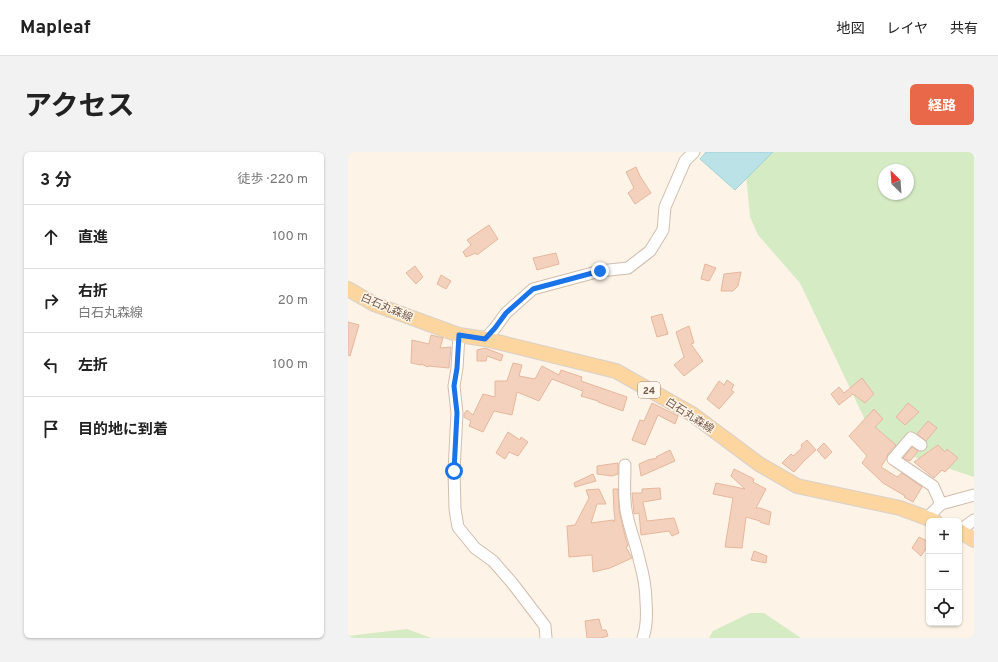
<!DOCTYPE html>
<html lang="ja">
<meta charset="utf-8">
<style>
:root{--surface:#fff;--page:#f2f2f2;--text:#222;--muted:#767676;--line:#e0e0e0;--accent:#e9684a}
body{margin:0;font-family:Overpass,"Noto Sans JP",sans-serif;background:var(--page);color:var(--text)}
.controls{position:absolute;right:12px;bottom:12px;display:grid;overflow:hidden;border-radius:6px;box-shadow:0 1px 3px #0004}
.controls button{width:36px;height:36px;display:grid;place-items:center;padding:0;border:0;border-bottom:1px solid var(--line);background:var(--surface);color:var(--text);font:20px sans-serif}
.compass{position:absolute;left:530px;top:12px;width:36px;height:36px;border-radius:50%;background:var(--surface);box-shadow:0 1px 3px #0004;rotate:335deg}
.stop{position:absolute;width:12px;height:12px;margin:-9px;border:3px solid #1a73e8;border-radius:50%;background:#fff}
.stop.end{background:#1a73e8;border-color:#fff;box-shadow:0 1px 4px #0008}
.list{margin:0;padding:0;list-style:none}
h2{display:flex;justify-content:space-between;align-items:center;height:52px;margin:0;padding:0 16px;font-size:17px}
h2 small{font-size:13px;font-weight:400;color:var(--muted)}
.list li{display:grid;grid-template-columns:26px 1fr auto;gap:12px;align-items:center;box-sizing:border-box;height:64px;padding:0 16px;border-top:1px solid var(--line)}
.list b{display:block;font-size:15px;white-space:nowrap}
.list p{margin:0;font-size:13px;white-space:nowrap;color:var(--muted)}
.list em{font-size:13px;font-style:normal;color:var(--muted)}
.icon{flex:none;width:22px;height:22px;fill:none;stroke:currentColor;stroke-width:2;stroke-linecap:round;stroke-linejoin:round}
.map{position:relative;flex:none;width:626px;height:486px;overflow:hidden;border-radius:6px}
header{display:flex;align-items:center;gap:24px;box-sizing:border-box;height:56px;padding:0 20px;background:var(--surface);border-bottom:1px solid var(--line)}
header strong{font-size:19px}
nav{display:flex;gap:22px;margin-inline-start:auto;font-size:14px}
.intro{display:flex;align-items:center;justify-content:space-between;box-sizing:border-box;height:96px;padding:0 24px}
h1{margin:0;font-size:28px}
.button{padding:10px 18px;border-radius:6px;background:var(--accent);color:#fff;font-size:14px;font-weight:700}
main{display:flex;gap:24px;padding:0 24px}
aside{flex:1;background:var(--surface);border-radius:6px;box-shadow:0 1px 3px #0004}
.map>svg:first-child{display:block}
.green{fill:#d5ebc4;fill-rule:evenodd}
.water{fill:#bae2e7;stroke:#a0d2d9}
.building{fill:#f3d1bd;stroke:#e6b79d}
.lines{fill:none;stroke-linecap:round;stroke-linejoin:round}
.minor-casing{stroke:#d1bdae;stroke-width:13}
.major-casing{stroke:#d9d1cc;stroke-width:16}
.minor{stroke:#fff;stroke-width:11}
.major{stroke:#fcd69e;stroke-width:14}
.route{stroke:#1a73e8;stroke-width:5}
.labels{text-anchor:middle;stroke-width:3;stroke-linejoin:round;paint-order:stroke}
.shield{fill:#fff7ed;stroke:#a0887b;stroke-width:1}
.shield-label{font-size:10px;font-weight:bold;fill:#77594a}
.street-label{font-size:11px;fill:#77594a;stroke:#fff7ed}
</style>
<header>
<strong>Mapleaf</strong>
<nav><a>地図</a><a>レイヤ</a><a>共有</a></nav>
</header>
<div class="intro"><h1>アクセス</h1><a class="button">経路</a></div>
<main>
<aside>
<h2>3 分<small>徒歩 · 220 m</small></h2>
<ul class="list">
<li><svg class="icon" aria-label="ahead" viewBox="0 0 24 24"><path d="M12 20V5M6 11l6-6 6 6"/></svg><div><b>直進</b></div><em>100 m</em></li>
<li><svg class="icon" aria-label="right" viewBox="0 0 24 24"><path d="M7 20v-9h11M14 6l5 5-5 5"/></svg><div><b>右折</b><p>白石丸森線</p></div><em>20 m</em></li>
<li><svg class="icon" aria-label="left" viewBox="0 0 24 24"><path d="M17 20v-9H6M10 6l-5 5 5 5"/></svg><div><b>左折</b></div><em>100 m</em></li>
<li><svg class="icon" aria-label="arrive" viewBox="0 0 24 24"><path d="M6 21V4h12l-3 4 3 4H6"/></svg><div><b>目的地に到着</b></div></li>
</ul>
</aside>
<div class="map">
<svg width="626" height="486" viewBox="0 0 626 486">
<rect width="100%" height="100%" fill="#fdf3e6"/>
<g class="green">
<path d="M 396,0 L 626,0 L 626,325 L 551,300 L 519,272 L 452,131 L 410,83 L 402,65 ZM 536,18 L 560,18 L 560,42 L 536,42 Z"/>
<path d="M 402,461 L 416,461 L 453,486 L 361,486 L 365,479 Z"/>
<path d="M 59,477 L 83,486 L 0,486 L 0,484 Z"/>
</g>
<path class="water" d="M 358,0 L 425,0 L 387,38 L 352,7 Z"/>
<g class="building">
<path d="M 288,15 L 292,24 L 303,41 L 287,52 L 280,41 L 286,36 L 278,20 Z"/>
<path d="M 141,73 L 150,87 L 129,103 L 128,101 L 118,105 L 115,100 L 123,93 L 119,88 Z"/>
<path d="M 208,101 L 211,112 L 189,118 L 185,106 Z"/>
<path d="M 357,112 L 368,116 L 361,129 L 353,127 Z"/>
<path d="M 67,114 L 75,125 L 68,132 L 58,121 Z"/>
<path d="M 393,120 L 390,134 L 385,139 L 373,139 L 376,122 Z"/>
<path d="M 93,123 L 103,129 L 98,137 L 89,132 Z"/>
<path d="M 314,162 L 320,182 L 309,185 L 303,165 Z"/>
<path d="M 0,170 L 11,173 L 2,204 L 0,203 Z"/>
<path d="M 341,174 L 346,191 L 343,192 L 355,209 L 336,224 L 326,213 L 336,205 L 328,180 Z"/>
<path d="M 83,183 L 95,186 L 92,196 L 103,195 L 101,216 L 80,214 L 80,215 L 73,212 L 73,213 L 63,211 L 64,188 L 81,192 Z"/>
<path d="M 137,196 L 155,203 L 153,209 L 139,204 L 138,209 L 129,209 L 129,198 Z"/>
<path d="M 165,211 L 174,213 L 171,224 L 187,227 L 194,214 L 211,223 L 213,218 L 234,225 L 233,229 L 279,245 L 275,259 L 250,250 L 250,249 L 233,244 L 235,239 L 204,227 L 191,249 L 169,240 L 164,263 L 146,259 L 135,280 L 121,274 L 123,269 L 116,265 L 116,262 L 119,258 L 125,263 L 135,242 L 147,245 L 147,229 L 159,229 Z"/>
<path d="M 514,226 L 526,242 L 517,251 L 505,242 L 491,253 L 483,242 L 491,235 L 496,241 Z"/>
<path d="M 379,228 L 386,233 L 383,238 L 386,240 L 371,257 L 359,247 L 371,229 L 376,233 Z"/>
<path d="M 304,251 L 330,264 L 327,272 L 310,263 L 297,293 L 284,288 L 292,268 L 296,269 Z"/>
<path d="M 560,251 L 571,260 L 557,273 L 548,265 Z"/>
<path d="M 526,257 L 535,267 L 527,275 L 548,293 L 540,302 L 538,307 L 533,315 L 549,325 L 554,321 L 574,335 L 565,350 L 556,345 L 557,344 L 535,331 L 514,311 L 519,304 L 501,284 Z"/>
<path d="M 580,269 L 589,276 L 578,289 L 569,282 Z"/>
<path d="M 160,280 L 172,288 L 173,285 L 180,290 L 170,304 L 161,300 L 157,307 L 148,301 Z"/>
<path d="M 459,288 L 468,298 L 456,309 L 446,320 L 434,311 L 443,302 L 445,304 L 454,296 L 453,293 Z"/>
<path d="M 476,291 L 484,300 L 477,307 L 469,298 Z"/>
<path d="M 590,293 L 597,300 L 599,297 L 610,306 L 597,320 L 594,318 L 586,326 L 566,310 Z"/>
<path d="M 564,295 L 570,299 L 563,308 L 561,309 L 555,306 Z"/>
<path d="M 322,298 L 327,309 L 293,324 L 291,312 L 300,308 L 309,306 L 308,305 Z"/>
<path d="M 270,311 L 270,322 L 264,324 L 249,322 L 249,314 Z"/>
<path d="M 386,317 L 406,327 L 405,330 L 418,337 L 408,356 L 412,356 L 423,360 L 421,373 L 412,370 L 412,369 L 398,365 L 394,396 L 377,395 L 385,346 L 365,342 L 368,331 L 397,337 L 383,324 Z"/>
<path d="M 245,322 L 248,329 L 227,335 L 226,331 Z"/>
<path d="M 312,336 L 313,347 L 295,350 L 299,369 L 326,366 L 331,381 L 324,384 L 321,379 L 293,383 L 291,361 L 286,362 L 284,341 L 294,341 L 294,337 Z"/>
<path d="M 251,337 L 258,352 L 249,352 L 243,371 L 265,368 L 266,370 L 266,368 L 267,368 L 266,359 L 265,337 L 270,337 L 271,358 L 277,384 L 280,394 L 278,395 L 284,406 L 262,416 L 245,420 L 244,403 L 221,405 L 219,374 L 227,373 L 241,346 L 238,338 Z"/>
<path d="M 571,385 L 581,390 L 581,392 L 573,404 L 564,396 Z"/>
<path d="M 406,399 L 419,404 L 418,411 L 403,408 Z"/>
<path d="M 251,467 L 254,478 L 258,478 L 260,484 L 253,486 L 239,486 L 237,469 Z"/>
</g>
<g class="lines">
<defs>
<g id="minor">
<path d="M 111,183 L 109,216 L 106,234 L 109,261 L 106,319 L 107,357 L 110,375 L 127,396 L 145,409 L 165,432 L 197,474 L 198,486"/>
<path d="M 137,187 L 147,176 L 158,161 L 185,137 L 252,119 L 280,116 L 302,99 L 315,78 L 317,55 L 337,9 L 346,0"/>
<path d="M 573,293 L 563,286 L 545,307 L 585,334 L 593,352"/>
<path d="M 277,313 C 277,330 275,347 279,363 C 282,378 288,392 291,407 C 295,421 298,435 298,450 C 299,462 299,474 295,486"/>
<path d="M 579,366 L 593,352 L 626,343"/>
<path d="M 611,379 L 626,368"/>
</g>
<g id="major">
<path d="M 0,137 L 26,152 L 111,183 L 137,187 L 268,219 L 344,262 L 411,312 L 449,334 L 552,356 L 587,369"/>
<path d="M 611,379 L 626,388"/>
</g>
</defs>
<use href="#minor" class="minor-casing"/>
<use href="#major" class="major-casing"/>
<use href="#minor" class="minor"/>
<use href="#major" class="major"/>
</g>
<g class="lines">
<path class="route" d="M 106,319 L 109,261 L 106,234 L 109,216 L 111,183 L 137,187 L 147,176 L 158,161 L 185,137 L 252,119"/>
</g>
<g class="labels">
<rect class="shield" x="290" y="230" width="22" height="16" rx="3"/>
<g class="shield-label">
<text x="301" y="242">24</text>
</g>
<g class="street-label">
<text transform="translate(39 155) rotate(23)" y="4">白石丸森線</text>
<text transform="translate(342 263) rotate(33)" y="4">白石丸森線</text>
</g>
</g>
</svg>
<div class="controls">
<button>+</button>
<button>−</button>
<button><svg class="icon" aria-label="locate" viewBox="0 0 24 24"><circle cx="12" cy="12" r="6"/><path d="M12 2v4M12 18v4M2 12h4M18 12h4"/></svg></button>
</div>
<svg class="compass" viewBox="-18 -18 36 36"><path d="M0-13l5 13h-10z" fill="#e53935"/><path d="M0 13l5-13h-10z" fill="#767676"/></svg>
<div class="stop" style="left:106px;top:319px"></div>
<div class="stop end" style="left:252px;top:119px"></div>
</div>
</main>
